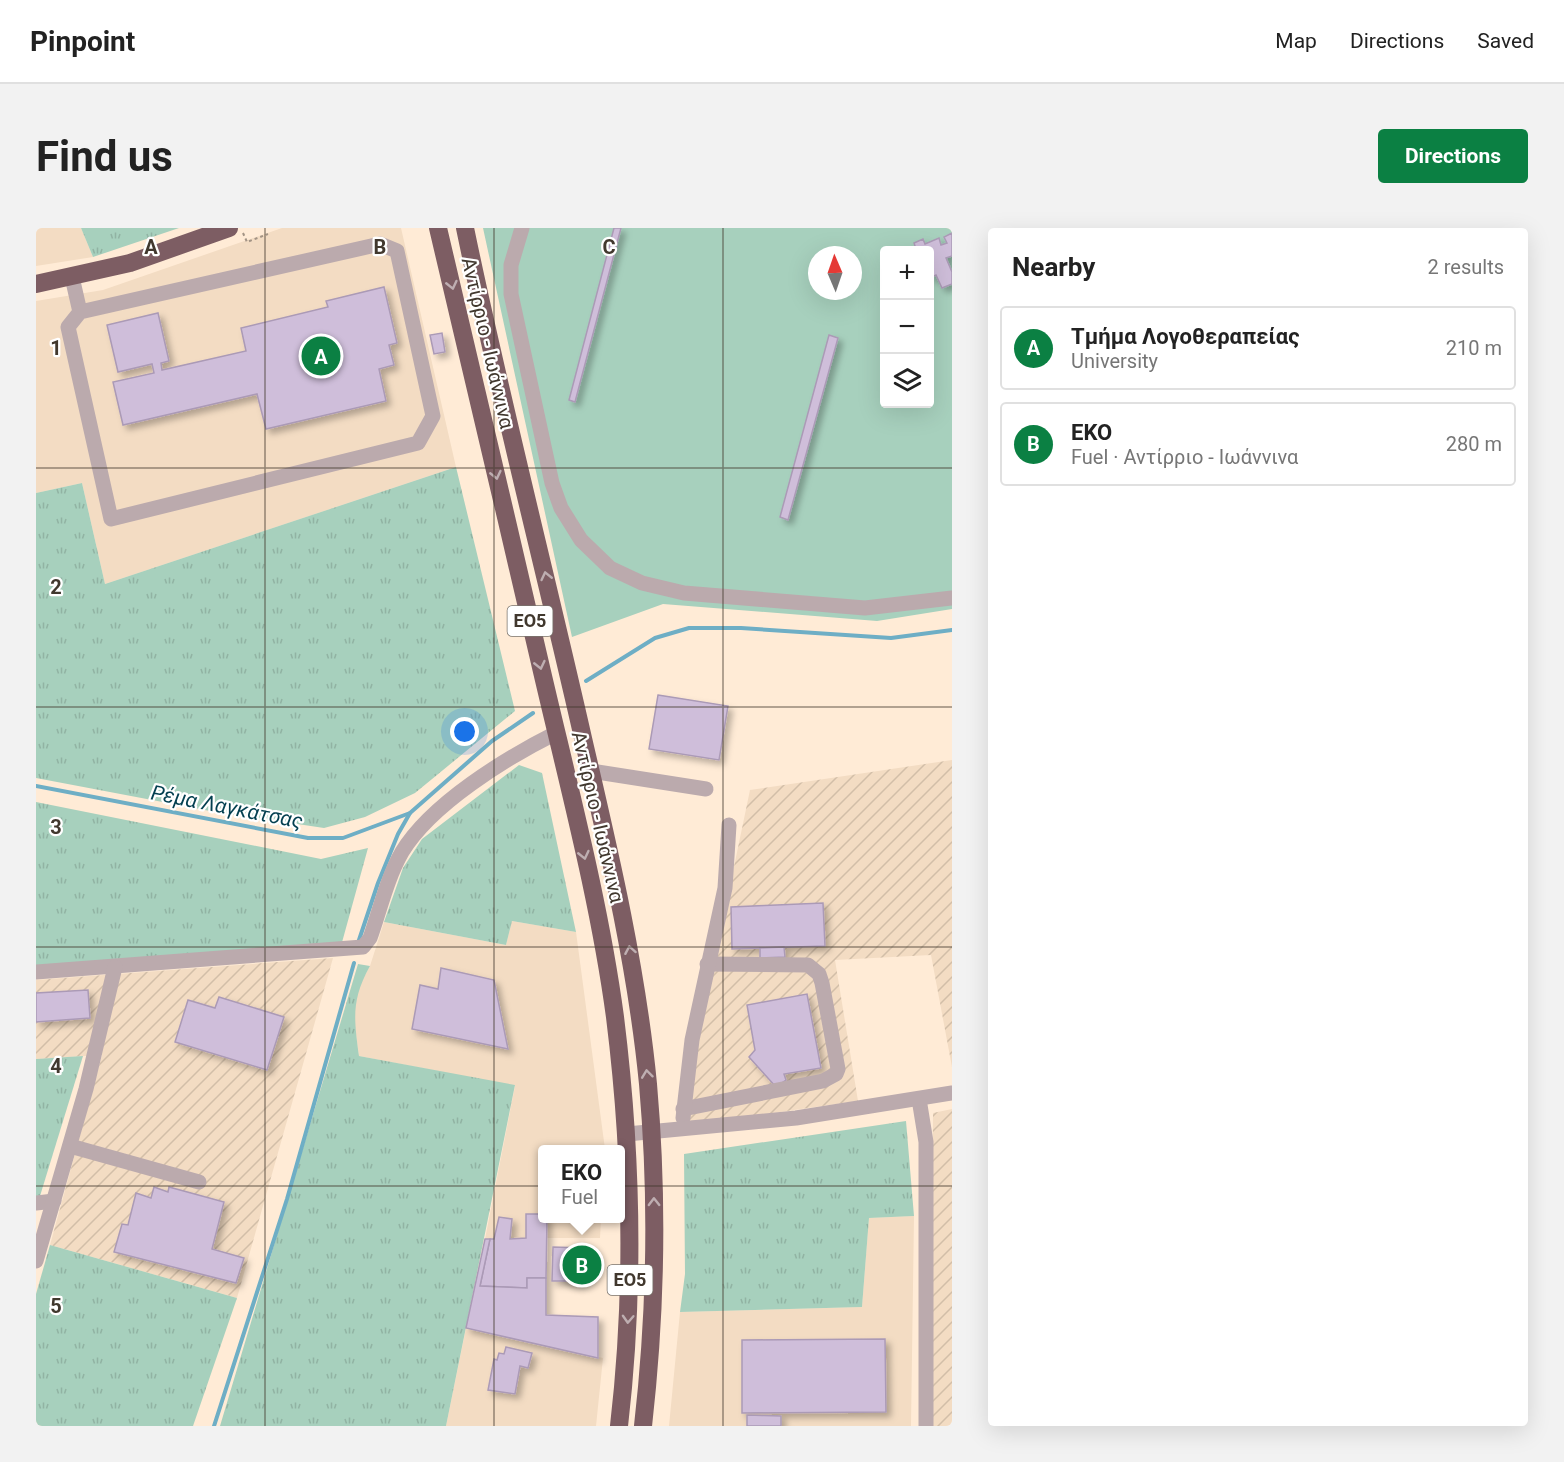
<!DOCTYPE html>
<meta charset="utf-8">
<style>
:root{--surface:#fff;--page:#f2f2f2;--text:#222;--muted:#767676;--line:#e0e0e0;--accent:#0b8043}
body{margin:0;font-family:Roboto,sans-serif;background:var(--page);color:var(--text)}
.controls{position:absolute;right:18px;top:18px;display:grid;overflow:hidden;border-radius:6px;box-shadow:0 6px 24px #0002}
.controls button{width:54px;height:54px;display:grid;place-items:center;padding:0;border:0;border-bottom:2px solid var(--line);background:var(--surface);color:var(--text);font:30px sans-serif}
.compass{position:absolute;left:772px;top:18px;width:54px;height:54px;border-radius:50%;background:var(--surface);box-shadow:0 6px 24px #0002;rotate:358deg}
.you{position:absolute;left:429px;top:504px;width:21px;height:21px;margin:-15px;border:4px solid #fff;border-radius:50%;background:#1a73e8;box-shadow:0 0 0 9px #1a73e833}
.badge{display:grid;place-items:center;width:39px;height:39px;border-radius:50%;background:var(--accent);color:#fff;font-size:20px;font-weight:700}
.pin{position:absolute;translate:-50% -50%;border:3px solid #fff;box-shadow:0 2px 6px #0006}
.popup{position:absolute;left:502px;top:917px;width:87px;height:78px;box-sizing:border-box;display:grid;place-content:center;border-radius:6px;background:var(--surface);filter:drop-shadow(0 2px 4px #0005);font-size:20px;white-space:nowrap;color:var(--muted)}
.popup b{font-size:22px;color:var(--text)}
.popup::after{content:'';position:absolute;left:50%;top:100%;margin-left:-12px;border:12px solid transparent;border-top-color:var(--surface)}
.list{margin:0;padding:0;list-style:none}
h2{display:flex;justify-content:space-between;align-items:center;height:78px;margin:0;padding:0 24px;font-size:26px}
h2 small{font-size:20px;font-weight:400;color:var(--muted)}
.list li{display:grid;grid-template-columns:39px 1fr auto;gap:18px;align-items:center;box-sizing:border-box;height:84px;margin:0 12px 12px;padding:0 12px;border:2px solid var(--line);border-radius:6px}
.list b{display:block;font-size:22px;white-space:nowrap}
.list p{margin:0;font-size:20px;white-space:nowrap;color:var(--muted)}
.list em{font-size:20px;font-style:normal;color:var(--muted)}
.icon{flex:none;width:33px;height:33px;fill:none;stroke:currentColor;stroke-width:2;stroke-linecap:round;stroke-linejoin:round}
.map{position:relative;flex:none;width:916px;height:1198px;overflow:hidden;border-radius:6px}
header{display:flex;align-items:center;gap:36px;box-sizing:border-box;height:84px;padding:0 30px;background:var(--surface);border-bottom:2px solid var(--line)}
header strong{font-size:28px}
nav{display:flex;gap:33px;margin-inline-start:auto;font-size:21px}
.intro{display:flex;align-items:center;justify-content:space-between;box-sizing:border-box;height:144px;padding:0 36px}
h1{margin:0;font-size:42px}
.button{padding:15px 27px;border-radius:6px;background:var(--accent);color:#fff;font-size:21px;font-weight:700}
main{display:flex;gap:36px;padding:0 36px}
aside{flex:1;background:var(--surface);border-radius:6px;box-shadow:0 6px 24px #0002}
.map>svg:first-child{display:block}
.built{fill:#f3dcc3}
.industrial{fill:url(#industrial-furrows)}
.grass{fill:url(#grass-tufts)}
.pitch{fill:#a7d0bd;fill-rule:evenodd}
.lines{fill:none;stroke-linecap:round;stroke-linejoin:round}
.stream{stroke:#6eaec5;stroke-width:4}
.building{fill:#cfbeda;stroke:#ab9ab6;stroke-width:1.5;filter:url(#shadow)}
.path{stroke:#a39485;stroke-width:2;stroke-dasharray:3 3;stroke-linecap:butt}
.minor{stroke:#bbaaad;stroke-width:15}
.highway{stroke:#7d5d63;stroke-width:18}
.oneway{stroke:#beaeb1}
.grid{fill:none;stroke:#41382e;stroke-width:1.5;stroke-opacity:0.55}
.labels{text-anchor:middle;stroke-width:4.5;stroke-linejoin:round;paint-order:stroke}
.shield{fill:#fff;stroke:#7a746d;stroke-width:1.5}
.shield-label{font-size:18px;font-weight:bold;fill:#41382e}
.street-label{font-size:20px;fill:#41382e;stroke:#fff}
.water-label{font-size:21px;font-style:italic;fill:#033f50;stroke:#fff}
.grid-label{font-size:20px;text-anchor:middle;font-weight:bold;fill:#41382e;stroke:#fff;stroke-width:4.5;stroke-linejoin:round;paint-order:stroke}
</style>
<header>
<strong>Pinpoint</strong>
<nav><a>Map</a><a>Directions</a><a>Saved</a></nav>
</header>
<div class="intro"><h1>Find us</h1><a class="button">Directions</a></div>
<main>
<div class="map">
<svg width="916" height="1198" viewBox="0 0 916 1198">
<defs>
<pattern id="industrial-furrows" width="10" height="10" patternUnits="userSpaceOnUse" patternTransform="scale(1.5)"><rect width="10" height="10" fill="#f3dcc3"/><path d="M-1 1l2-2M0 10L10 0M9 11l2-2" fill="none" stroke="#d2bea8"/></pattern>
<pattern id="grass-tufts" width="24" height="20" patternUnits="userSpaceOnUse" patternTransform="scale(1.5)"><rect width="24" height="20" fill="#a7d0bd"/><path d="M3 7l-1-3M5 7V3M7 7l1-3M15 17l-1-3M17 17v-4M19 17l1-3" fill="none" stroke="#91b3a3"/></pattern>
<filter id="shadow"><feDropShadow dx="4.5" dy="4.5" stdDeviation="3" flood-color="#0004"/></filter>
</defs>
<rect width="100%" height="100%" fill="#ffebd6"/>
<g class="built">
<path d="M 0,0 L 45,0 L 57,29 L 0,38 Z"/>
<path d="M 246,0 L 365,0 L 420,239 L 69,356 L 46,255 L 0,265 L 0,73 L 67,62 Z"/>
<path d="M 476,693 L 540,704 L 569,921 L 507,922 L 507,990 L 565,991 L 564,1010 L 511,1010 L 510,1050 L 491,1050 L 490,1010 L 449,1011 L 479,858 L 323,828 L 317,785 L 324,756 L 334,738 L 348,694 L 470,717 Z"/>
<path d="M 878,988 L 875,1198 L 633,1198 L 644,1084 L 826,1079 L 833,990 Z"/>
<path d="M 430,1100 L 567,1130 L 560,1198 L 410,1198 Z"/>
</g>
<g class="industrial">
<path d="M 916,532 L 916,839 L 895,727 L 799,732 L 822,873 L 652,897 L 654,849 L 714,562 Z"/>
<path d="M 297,730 L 201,1070 L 14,1017 L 66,827 L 0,831 L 0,752 Z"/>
<path d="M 916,881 L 916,1198 L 895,1198 L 897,885 Z"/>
</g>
<g class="grass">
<path d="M 45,0 L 143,0 L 57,29 Z"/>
<path d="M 420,239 L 479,483 L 379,565 L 329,589 L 288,600 L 174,583 L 0,550 L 0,265 L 46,255 L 69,356 Z"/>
<path d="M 483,537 L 506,545 L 540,704 L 476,693 L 470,717 L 348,694 L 367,640 L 386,611 Z"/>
<path d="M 0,574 L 285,631 L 332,620 L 305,718 L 0,738 Z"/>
<path d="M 322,736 L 334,738 C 315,772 318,791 323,828 L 479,857 L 410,1198 L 184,1198 Z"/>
<path d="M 47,828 L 4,968 L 0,968 L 0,831 Z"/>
<path d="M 870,893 L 878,988 L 833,990 L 826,1079 L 644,1084 L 649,1046 L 648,926 Z"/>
<path d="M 14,1017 L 201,1070 L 157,1198 L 0,1198 L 0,1066 Z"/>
</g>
<path class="pitch" d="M 447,0 L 916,0 L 916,381 L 841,393 L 627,376 L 536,409 ZM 849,22 L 894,22 L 894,176 L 849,176 ZM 781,27 L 817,27 L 817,63 L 781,63 Z"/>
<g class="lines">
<g class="stream">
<path d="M 550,453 L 619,410 L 653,400 L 705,400 L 855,410 L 916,402"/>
<path d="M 0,558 L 272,610 L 307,610 L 374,585"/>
<path d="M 322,715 L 342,655 L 362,606 L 374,585 L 456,513 L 497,485"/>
<path d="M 178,1198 L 251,971 L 318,735"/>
</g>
</g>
<g class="building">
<path d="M 578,0 L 585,0 L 539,174 L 533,172 Z"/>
<path d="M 916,5 L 916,28 L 910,30 L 916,44 L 916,56 L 906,60 L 900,47 L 894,50 L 894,22 L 875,22 L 879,18 L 878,15 L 887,11 L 889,16 L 903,10 L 905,17 L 911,15 L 908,9 Z"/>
<path d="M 348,59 L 361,115 L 353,117 L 358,137 L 343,141 L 350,173 L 230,201 L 221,166 L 87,197 L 77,154 L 118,145 L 116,136 L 82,144 L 71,97 L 122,85 L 133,133 L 125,135 L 126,142 L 210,123 L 205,100 L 292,79 L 290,73 Z"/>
<path d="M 406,105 L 409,124 L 398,126 L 394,107 Z"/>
<path d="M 793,107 L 802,110 L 752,292 L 744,289 Z"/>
<path d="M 622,467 L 692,478 L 683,532 L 613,521 Z"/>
<path d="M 787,675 L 789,718 L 696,721 L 695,679 Z"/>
<path d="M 748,719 L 749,729 L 724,730 L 724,720 Z"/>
<path d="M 405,740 L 458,752 L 472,821 L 376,801 L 384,757 L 402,761 Z"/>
<path d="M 52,762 L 54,790 L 0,794 L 0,765 Z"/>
<path d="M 771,766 L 785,840 L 748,846 L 750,852 L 740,859 L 713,829 L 719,822 L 711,777 Z"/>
<path d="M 183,769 L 248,789 L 231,842 L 139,814 L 152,772 L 179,780 Z"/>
<path d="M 118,959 L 132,964 L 133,959 L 188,974 L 176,1021 L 208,1030 L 200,1055 L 78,1024 L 86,996 L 92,997 L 100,965 L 115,970 Z"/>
<path d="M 490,986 L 507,986 L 507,990 L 511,990 L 510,1050 L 491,1050 L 491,1060 L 444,1058 L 454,1011 L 458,1011 L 463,989 L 476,991 L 474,1011 L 490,1010 Z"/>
<path d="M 449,1011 L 454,1011 L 444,1058 L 491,1060 L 491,1050 L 510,1050 L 510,1087 L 562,1089 L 562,1130 L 430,1100 Z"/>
<path d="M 517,1019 L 547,1020 L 547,1053 L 516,1053 Z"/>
<path d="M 849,1111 L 850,1184 L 706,1185 L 706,1112 Z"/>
<path d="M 470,1119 L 496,1125 L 492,1140 L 484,1138 L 479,1166 L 452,1162 L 458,1131 L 461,1132 L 463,1125 L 468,1126 Z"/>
<path d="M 711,1187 L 745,1188 L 745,1198 L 711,1198 Z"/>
</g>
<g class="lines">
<path class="path" d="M 207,5 L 211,14 L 232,6"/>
<g class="minor">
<path d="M 486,0 L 475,37 L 475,66 L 516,255 L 525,280 L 545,312 L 574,340 L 606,355 L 648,365 L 829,380 L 916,370"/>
<path d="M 36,49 L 44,84 L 32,99 L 75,291 L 382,215 L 397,188 L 361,23 L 344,16 L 44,84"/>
<path d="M 555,543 L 670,561"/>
<path d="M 0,744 L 327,719 L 334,710 C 344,682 351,650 366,624 C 395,576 470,530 520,505"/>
<path d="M 883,871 L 890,914 L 890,1198"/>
<path d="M 647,881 L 787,853 L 800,846 L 802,841 L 786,755 L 783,746 L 772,737 L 671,736"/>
<path d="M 647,890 L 656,812 L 689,660 L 693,597"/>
<path d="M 591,906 L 760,890 L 916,865"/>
<path d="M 34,918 L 163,954"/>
<path d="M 0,975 L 18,973"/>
<path d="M 0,1033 L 50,861 L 79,739"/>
</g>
<g class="highway">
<path d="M 402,0 C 437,145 470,290 504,435 C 531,552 563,670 579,789 C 596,926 599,1061 583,1198"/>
<path d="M 429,0 C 465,174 510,346 549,519 C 575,630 601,742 612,856 C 622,970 620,1084 607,1198"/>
<path d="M 0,56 L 94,35 L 193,0"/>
</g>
</g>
<defs><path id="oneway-chevron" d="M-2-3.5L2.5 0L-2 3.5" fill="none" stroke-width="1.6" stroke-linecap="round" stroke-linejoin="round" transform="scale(1.5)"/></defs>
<g class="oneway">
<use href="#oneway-chevron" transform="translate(416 57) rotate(77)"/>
<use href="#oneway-chevron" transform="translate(460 247) rotate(77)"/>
<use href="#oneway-chevron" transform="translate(510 348) rotate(-103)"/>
<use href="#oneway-chevron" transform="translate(504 437) rotate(77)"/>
<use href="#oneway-chevron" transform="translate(548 627) rotate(77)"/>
<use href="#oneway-chevron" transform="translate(594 722) rotate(-100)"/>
<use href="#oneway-chevron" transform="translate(611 846) rotate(-97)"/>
<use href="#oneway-chevron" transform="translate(618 974) rotate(-91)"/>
<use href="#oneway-chevron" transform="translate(592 1091) rotate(93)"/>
</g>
<path class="grid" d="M 229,0 L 229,1198M 458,0 L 458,1198M 687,0 L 687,1198M 0,240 L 916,240M 0,479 L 916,479M 0,719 L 916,719M 0,958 L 916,958"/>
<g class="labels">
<g class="shield">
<rect x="471.5" y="378" width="45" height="30" rx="4.5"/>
<rect x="571.5" y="1037" width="45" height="30" rx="4.5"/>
</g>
<g class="shield-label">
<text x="494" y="399">ΕΟ5</text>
<text x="594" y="1058">ΕΟ5</text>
</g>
<g class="street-label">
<text transform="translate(452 115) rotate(77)" y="7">Αντίρριο - Ιωάννινα</text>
<text transform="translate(562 589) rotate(77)" y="7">Αντίρριο - Ιωάννινα</text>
</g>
<g class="water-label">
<text transform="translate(191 579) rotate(11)" y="7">Ρέμα Λαγκάτσας</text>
</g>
</g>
<g class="grid-label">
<text x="115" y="26">A</text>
<text x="344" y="26">B</text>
<text x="573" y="26">C</text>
<text x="20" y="127">1</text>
<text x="20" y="366">2</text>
<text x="20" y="606">3</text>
<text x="20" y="845">4</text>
<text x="20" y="1085">5</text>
</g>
</svg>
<div class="controls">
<button>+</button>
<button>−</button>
<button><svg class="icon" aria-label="layers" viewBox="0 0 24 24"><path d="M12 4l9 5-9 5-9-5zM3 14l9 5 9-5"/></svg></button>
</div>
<svg class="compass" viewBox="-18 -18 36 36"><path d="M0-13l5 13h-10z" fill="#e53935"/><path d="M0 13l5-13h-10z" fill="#767676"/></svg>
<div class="you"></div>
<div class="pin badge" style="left:285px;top:128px">A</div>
<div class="pin badge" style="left:546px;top:1037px">B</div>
<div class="popup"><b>EKO</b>Fuel</div>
</div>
<aside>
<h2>Nearby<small>2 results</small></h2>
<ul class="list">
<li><span class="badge">A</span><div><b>Τμήμα Λογοθεραπείας</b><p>University</p></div><em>210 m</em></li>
<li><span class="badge">B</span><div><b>EKO</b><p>Fuel · Αντίρριο - Ιωάννινα</p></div><em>280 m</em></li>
</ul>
</aside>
</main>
